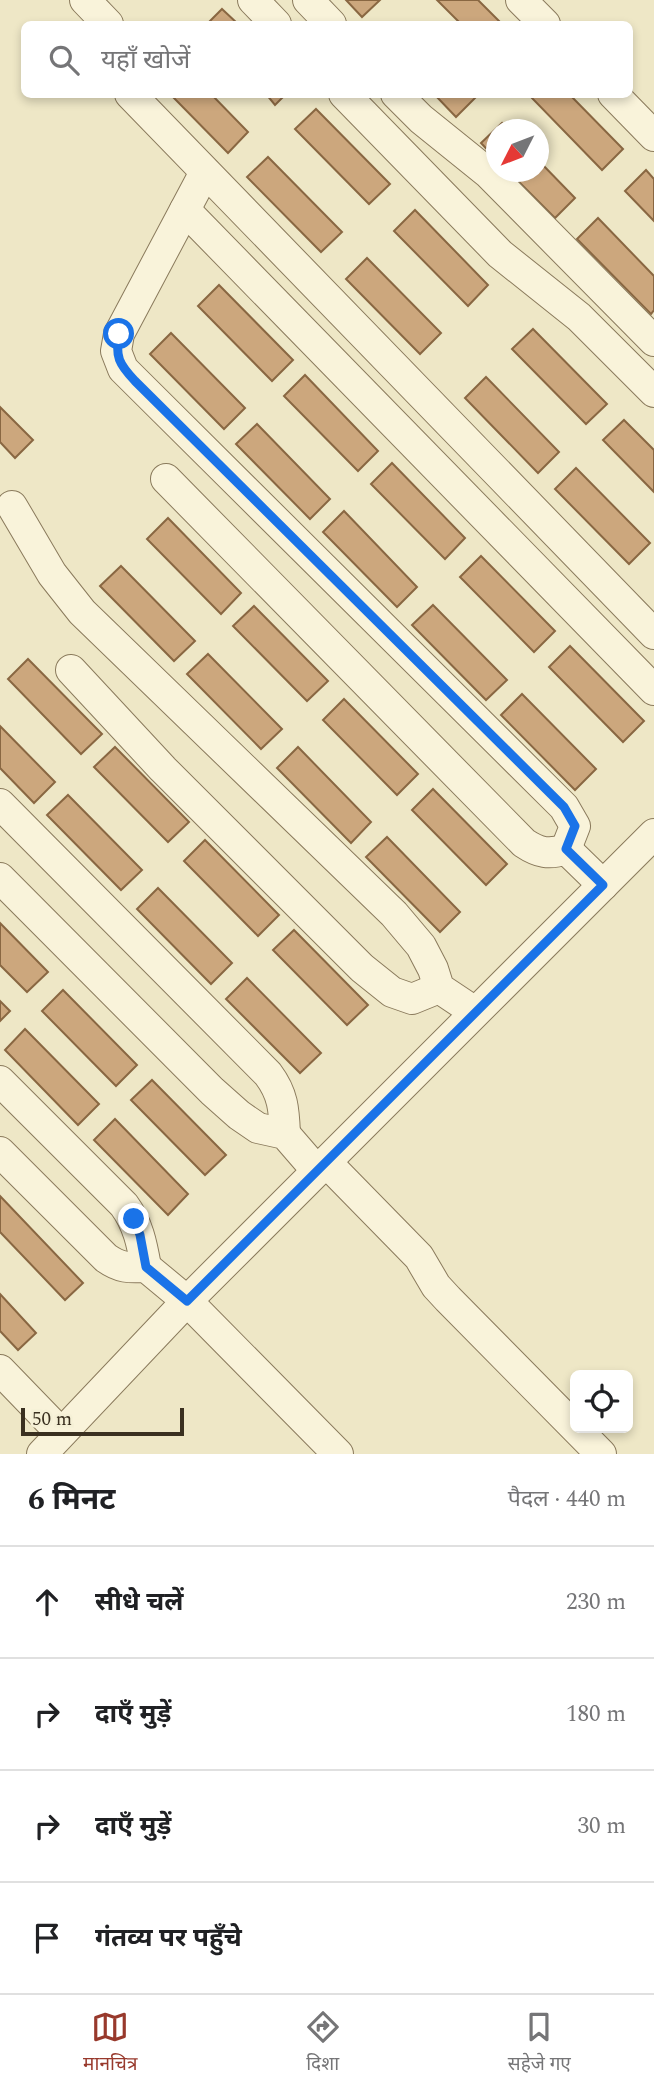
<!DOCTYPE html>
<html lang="hi">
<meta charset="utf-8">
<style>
:root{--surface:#fff;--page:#f2f2f2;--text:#202124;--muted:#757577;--line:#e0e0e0;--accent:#98392c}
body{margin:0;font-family:Spectral,"Noto Sans Devanagari",serif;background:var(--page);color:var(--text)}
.controls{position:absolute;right:21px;bottom:21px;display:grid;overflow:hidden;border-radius:10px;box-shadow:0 4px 10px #0003}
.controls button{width:63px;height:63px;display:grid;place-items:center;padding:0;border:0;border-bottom:2px solid var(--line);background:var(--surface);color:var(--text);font:35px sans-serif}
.compass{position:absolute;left:486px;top:119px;width:63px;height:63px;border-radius:50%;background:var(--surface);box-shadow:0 4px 10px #0003;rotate:228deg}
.scale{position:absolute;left:21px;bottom:18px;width:163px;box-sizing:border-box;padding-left:7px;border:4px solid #3a3020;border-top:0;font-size:19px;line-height:24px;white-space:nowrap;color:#3a3020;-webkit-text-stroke:5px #f5f0d6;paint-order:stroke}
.stop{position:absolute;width:21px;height:21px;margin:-16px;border:5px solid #1a73e8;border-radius:50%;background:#fff}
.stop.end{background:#1a73e8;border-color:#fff;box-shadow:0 2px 7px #0008}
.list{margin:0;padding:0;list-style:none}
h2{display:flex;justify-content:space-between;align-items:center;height:91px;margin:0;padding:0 28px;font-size:30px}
h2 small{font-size:23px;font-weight:400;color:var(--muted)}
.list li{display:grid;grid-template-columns:46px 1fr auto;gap:21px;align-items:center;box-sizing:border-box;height:112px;padding:0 28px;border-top:2px solid var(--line)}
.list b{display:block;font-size:26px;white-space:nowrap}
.list em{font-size:23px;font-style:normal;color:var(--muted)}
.icon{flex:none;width:38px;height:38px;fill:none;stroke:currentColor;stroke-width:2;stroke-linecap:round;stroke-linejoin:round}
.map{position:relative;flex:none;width:654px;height:1454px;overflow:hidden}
.search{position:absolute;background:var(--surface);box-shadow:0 4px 10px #0003;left:21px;right:21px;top:21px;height:77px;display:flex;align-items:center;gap:18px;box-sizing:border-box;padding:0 24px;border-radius:10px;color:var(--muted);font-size:26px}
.sheet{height:539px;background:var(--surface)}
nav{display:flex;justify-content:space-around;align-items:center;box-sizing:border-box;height:98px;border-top:2px solid var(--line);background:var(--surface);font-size:19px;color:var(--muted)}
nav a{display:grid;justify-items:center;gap:4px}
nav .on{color:var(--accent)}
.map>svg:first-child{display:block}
.building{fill:#cca77d;stroke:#896742;stroke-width:2}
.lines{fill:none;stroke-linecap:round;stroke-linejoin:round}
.minor-casing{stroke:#8a7a5c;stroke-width:32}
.minor{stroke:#f9f3da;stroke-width:30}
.route{stroke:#1a73e8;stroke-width:9}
</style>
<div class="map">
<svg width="654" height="1454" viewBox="0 0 654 1454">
<rect width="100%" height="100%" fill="#eee7c6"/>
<g class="building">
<path d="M 346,0 L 380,0 L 362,17 Z"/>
<path d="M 437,0 L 478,0 L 502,24 L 461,24 Z"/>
<path d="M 222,9 L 238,24 L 207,24 Z"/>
<path d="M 170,94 L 211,94 L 248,132 L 228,153 Z"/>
<path d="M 266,94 L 286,94 L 275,105 Z"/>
<path d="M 434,94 L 475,94 L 477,96 L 456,117 Z"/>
<path d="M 569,94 L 623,149 L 602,170 L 529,95 Z"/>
<path d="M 316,109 L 390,184 L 369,204 L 295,129 Z"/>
<path d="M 502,123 L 508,130 L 496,130 L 496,159 L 481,143 Z"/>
<path d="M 268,157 L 342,232 L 321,252 L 247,177 Z"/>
<path d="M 538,160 L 575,198 L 555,218 L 509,172 L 538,172 Z"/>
<path d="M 646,170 L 654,179 L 654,221 L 625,191 Z"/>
<path d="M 415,210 L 488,285 L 468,306 L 394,231 Z"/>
<path d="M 598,218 L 654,276 L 654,310 L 651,314 L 577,239 Z"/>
<path d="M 367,258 L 441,333 L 420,354 L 346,279 Z"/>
<path d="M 219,285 L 293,360 L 272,381 L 198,306 Z"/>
<path d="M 533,329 L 607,404 L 586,424 L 512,349 Z"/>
<path d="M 171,333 L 245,408 L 224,429 L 150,354 Z"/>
<path d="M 305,375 L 378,451 L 358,471 L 284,396 Z"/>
<path d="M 486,377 L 559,452 L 538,473 L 465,398 Z"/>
<path d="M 0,407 L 33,440 L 15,458 L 0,442 Z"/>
<path d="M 624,420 L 654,450 L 654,492 L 603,440 Z"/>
<path d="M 257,424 L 330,499 L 310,519 L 236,444 Z"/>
<path d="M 392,463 L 465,538 L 445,559 L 371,484 Z"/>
<path d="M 576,468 L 650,543 L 629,564 L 555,489 Z"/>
<path d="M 344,511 L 417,587 L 397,607 L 323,532 Z"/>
<path d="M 168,518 L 241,593 L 221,614 L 147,539 Z"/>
<path d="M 481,556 L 555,631 L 534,652 L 460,577 Z"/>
<path d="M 121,566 L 195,641 L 174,661 L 100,586 Z"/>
<path d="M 433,605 L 507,680 L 486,700 L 412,625 Z"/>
<path d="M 254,606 L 328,681 L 307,701 L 233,626 Z"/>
<path d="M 570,646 L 644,721 L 623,742 L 549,667 Z"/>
<path d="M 208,654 L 282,729 L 261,749 L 187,674 Z"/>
<path d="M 28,659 L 102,734 L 81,754 L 8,679 Z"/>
<path d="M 522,694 L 596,769 L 575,790 L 501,715 Z"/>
<path d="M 344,699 L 418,774 L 397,795 L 323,720 Z"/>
<path d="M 0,726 L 55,782 L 34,803 L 0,768 Z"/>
<path d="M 115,747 L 189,822 L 168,842 L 94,767 Z"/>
<path d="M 298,747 L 371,822 L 351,843 L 277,768 Z"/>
<path d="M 433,789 L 507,864 L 486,885 L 412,810 Z"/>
<path d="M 68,795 L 142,870 L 121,890 L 47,815 Z"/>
<path d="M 387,837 L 460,912 L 440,932 L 366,857 Z"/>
<path d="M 205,840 L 279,915 L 258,936 L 184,861 Z"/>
<path d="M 158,888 L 232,963 L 211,984 L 137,909 Z"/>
<path d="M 0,923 L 48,972 L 27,992 L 0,965 Z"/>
<path d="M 294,930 L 368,1005 L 347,1025 L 273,950 Z"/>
<path d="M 247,978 L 321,1053 L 300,1073 L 226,999 Z"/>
<path d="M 63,990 L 137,1065 L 116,1086 L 42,1011 Z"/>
<path d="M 0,1001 L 10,1011 L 0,1021 Z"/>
<path d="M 25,1029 L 99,1104 L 78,1125 L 5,1050 Z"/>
<path d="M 152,1080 L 226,1155 L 205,1175 L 131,1100 Z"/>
<path d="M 115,1119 L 188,1194 L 168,1215 L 94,1140 Z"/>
<path d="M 0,1196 L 83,1283 L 65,1300 L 0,1232 Z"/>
<path d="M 0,1294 L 36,1333 L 18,1350 L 0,1331 Z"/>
</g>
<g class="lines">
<defs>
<g id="minor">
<path d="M 85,0 L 108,24"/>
<path d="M 253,0 L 276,24"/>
<path d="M 308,0 L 331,24"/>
<path d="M 521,0 L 545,24"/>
<path d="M 130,94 L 654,634"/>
<path d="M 344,94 L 500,254 L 579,317 L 654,392"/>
<path d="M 396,94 L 421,119 L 488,173 L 654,341"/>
<path d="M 613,94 L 654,136"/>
<path d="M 205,172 L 119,334 L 116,351 L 123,369 L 564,807 L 575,826 L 566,849"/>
<path d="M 185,210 L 654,690"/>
<path d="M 166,479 L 524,843 C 539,853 549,855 566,849 L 603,885"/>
<path d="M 12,506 L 52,574 L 82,612 L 394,914 L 421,946 L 433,969 L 439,988 L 475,1012"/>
<path d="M 71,670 L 163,769 L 362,968 L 392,992 L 412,999 L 439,988"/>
<path d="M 0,804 L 268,1074 C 283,1094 284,1109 285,1134"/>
<path d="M 0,878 L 212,1091 L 239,1115 L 258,1128 L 285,1134 L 317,1171"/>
<path d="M 0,1081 L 124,1205 C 138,1224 142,1244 146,1267"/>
<path d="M 0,1152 L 106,1258 C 120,1268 129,1268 146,1267 L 187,1301 L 338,1454"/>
<path d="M 326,1162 L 419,1257 L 436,1286 L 448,1299 L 601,1454"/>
<path d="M 0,1370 L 61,1433"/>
<path d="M 42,1454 L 187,1301 L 654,834"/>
</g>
</defs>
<use href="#minor" class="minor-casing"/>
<use href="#minor" class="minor"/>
</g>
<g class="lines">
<path class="route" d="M 119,334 C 115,357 119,364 135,381 L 564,807 L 575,826 L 566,849 L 603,885 L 187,1301 L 146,1267 L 140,1235 L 134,1219"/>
</g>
</svg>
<div class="controls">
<button><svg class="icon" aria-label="locate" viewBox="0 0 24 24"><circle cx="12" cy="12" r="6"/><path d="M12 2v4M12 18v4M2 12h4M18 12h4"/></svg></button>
</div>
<svg class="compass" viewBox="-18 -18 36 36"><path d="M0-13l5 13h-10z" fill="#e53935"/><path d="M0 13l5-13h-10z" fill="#757577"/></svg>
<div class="scale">50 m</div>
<div class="stop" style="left:119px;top:334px"></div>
<div class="stop end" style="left:134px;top:1219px"></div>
<div class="search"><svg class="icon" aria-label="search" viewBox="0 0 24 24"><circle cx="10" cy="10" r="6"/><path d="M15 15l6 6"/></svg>यहाँ खोजें</div>
</div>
<section class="sheet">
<h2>6 मिनट<small>पैदल · 440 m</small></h2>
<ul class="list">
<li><svg class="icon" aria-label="ahead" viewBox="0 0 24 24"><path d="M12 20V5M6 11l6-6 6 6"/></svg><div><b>सीधे चलें</b></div><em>230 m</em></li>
<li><svg class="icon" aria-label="right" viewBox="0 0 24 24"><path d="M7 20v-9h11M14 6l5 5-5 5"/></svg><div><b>दाएँ मुड़ें</b></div><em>180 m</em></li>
<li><svg class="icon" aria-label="right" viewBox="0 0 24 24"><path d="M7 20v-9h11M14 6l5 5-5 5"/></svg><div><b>दाएँ मुड़ें</b></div><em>30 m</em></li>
<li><svg class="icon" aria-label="arrive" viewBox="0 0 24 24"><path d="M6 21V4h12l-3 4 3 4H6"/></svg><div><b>गंतव्य पर पहुँचे</b></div></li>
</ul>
</section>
<nav>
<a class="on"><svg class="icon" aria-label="map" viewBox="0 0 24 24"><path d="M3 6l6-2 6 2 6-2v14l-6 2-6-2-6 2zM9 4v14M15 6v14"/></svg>मानचित्र</a>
<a><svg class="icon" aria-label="directions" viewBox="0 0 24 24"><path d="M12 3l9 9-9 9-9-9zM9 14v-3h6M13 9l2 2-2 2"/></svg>दिशा</a>
<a><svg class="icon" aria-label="saved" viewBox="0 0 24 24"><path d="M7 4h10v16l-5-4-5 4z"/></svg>सहेजे गए</a>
</nav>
